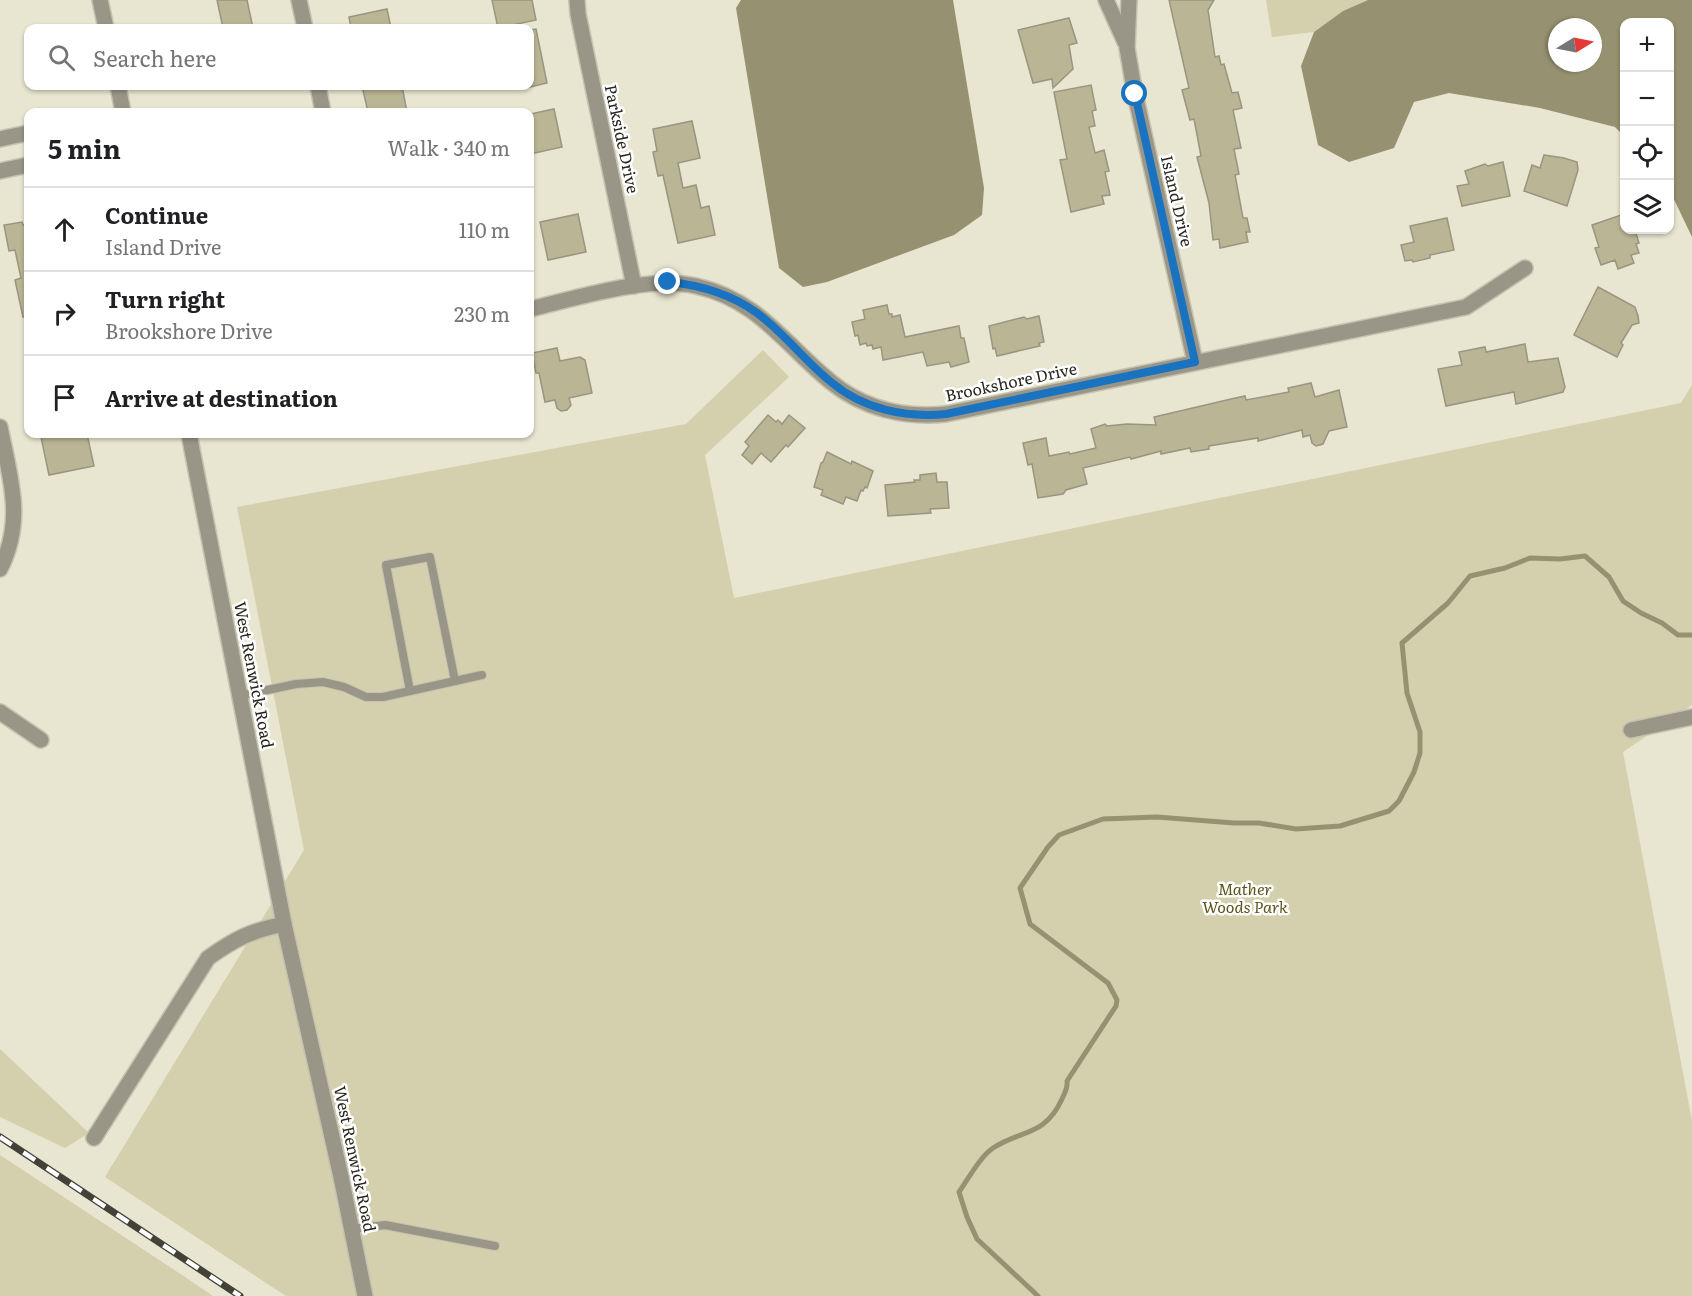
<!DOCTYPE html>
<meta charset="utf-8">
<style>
:root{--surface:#fff;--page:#f6f6f6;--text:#202124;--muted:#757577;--line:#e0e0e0}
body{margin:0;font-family:Literata,serif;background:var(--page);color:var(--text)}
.controls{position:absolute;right:18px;top:18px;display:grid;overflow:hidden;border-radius:12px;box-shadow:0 2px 4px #0004}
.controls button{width:54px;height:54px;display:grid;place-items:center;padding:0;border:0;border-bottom:2px solid var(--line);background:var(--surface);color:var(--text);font:30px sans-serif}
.compass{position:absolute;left:1548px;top:18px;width:54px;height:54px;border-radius:50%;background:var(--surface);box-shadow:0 2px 4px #0004;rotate:80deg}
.stop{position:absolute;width:18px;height:18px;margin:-14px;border:4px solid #1973c0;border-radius:50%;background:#fff}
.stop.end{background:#1973c0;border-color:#fff;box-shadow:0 2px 6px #0008}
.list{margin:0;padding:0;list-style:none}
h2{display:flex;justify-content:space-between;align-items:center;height:78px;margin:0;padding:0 24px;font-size:26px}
h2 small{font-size:20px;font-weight:400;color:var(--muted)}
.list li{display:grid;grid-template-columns:39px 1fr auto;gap:18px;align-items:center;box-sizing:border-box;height:84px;padding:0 24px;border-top:2px solid var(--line)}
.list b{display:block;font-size:22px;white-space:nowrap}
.list p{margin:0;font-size:20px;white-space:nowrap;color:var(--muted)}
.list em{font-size:20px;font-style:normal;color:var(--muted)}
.icon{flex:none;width:33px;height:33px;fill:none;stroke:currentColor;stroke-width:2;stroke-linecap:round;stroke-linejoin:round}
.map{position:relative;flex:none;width:1692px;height:1296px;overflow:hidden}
.search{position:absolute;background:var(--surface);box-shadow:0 2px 4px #0004;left:24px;top:24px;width:510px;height:66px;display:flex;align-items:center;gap:15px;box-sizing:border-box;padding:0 21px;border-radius:12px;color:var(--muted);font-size:22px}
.panel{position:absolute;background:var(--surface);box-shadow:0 2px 4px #0004;left:24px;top:108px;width:510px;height:330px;border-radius:12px}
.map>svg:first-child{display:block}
.green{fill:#d4cfad}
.water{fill:#969170;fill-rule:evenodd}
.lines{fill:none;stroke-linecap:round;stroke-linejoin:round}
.stream{stroke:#969170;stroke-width:5}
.building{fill:#bab594;stroke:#989581;stroke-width:1.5}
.service-casing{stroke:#c5c3b0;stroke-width:10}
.minor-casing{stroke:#c5c3b0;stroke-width:18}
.tertiary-casing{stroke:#c5c3b0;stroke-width:18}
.service{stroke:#999688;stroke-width:8}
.minor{stroke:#999688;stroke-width:15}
.tertiary{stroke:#999688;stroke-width:15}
.rail-casing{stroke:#434238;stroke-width:7}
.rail{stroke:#fff;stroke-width:4.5;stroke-dasharray:14;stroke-linecap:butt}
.route{stroke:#1973c0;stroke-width:8}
.labels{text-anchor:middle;stroke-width:5;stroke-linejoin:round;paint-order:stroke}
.street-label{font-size:16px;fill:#27261e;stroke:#fff}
.park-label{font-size:16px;font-style:italic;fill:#5d541b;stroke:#fff}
</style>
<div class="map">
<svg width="1692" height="1296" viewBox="0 0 1692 1296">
<rect width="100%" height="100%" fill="#e8e5d0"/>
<g class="green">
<path d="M 1266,0 L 1368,0 L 1343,11 L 1314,32 L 1272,37 Z"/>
<path d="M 763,350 L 789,377 L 705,455 L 734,598 L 1681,403 L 1692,385 L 1692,705 L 1623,752 L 1692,1121 L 1692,1296 L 286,1296 L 105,1177 L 304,850 L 237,507 L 686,424 Z"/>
<path d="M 0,1049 L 89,1133 L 65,1148 L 0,1117 Z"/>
<path d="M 0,1155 L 185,1277 L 213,1296 L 0,1296 Z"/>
</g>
<g class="water">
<path d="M 741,0 L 953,0 L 984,188 L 982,215 L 954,235 L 827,282 L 803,287 L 779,268 L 736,8 Z"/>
<path d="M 1368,0 L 1692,0 L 1692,237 L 1670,191 L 1670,22 L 1624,22 L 1624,136 L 1615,127 L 1540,108 L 1449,93 L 1414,102 L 1394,148 L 1349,162 L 1318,145 L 1301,66 L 1314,32 L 1343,11 ZM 1557,27 L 1593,27 L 1593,63 L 1557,63 Z"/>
</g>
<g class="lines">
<path class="stream" d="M 1038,1296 L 977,1239 L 967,1217 L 959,1192 C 969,1178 979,1158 993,1148 C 1023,1129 1045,1136 1062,1099 C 1065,1092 1068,1088 1067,1081 L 1116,1006 L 1117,1000 L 1108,983 L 1030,924 L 1020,888 L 1048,847 L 1059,835 L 1103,819 L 1157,817 L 1234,823 L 1259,823 L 1296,829 L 1340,826 L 1389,811 L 1399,801 L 1414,772 L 1420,753 L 1420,732 L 1407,693 L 1402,643 L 1448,603 L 1470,576 L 1505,568 L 1530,558 L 1560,559 L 1585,556 L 1609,577 L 1623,601 L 1641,613 L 1662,623 L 1678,635 L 1692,635"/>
</g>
<g class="building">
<path d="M 217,0 L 247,0 L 253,28 L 223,28 Z"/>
<path d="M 492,0 L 532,0 L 536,20 L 498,28 Z"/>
<path d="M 1169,0 L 1214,0 L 1208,10 L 1215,57 L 1219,56 L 1221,65 L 1224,64 L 1232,93 L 1238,92 L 1242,108 L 1233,110 L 1241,148 L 1234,149 L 1239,174 L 1235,175 L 1243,218 L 1247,218 L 1250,232 L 1246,232 L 1248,242 L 1220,248 L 1219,239 L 1213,240 L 1209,203 L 1197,157 L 1201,156 L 1194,119 L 1190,120 L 1182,90 L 1189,88 Z"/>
<path d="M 387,9 L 391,28 L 351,28 L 349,17 Z"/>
<path d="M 1069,18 L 1077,43 L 1069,45 L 1073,69 L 1053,88 L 1052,79 L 1033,83 L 1018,30 Z"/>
<path d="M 536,29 L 547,83 L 530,87 L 530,30 Z"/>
<path d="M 1091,85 L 1096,110 L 1092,111 L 1095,126 L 1089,127 L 1095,153 L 1104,150 L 1109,171 L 1105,172 L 1110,195 L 1102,196 L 1104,204 L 1071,212 L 1060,160 L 1067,159 L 1054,92 Z"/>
<path d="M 362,86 L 402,86 L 407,112 L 368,112 Z"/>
<path d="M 554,109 L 562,147 L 530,154 L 530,114 Z"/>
<path d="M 692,121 L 700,158 L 678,163 L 683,188 L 696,185 L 701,208 L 709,206 L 715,235 L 678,243 L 663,175 L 658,176 L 653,152 L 657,151 L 653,129 Z"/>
<path d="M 1544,155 L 1564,158 L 1577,162 L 1578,170 L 1567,206 L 1524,191 L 1532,165 L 1540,168 Z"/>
<path d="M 1503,162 L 1510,196 L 1462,206 L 1457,186 L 1469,184 L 1465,171 L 1485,164 L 1488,166 Z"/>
<path d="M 578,214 L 586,252 L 548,260 L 540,222 Z"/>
<path d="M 1624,214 L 1624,230 L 1635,230 L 1639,243 L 1636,244 L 1639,253 L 1631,255 L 1634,263 L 1618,269 L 1615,260 L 1601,265 L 1595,248 L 1599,247 L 1592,225 Z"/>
<path d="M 1447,218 L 1454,250 L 1430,255 L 1430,258 L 1413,262 L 1412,260 L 1405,261 L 1401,245 L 1414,242 L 1410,226 Z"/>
<path d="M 22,222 L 23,225 L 28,224 L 28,316 L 23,317 L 15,280 L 21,278 L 15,250 L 9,251 L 4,225 Z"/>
<path d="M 1598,287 L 1635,307 L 1638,316 L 1639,323 L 1632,325 L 1621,343 L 1623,345 L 1617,357 L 1574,335 Z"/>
<path d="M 887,305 L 889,314 L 892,314 L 892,317 L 900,315 L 905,337 L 959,326 L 961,338 L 964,338 L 969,362 L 951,367 L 949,362 L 927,366 L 923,352 L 883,360 L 881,347 L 873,349 L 872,345 L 867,346 L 866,343 L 860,345 L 858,335 L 855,336 L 852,322 L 865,319 L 863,310 Z"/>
<path d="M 1039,316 L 1044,342 L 1039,343 L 1040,346 L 997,356 L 995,348 L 993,349 L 989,326 L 1024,317 L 1027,319 Z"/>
<path d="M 1525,344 L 1528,362 L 1558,358 L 1565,387 L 1563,392 L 1516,404 L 1514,392 L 1446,406 L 1438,369 L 1462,365 L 1459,352 L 1485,347 L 1486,352 Z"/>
<path d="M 557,348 L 560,361 L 580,357 L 585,360 L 592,393 L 569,398 L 571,405 L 567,410 L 561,411 L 557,408 L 555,400 L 545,402 L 539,373 L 536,373 L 532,353 Z"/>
<path d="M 1311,383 L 1315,397 L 1339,390 L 1347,427 L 1329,431 L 1323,444 L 1316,446 L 1312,443 L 1310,435 L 1303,437 L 1302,430 L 1258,441 L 1258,438 L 1209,446 L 1209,449 L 1191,452 L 1190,448 L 1161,454 L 1161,451 L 1131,459 L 1130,457 L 1083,468 L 1087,484 L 1066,490 L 1063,494 L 1038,498 L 1032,464 L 1028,465 L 1023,443 L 1046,438 L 1049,456 L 1069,452 L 1070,454 L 1096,448 L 1091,429 L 1105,424 L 1107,426 L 1127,424 L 1156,425 L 1154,417 L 1231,399 L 1245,396 L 1246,400 L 1289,392 L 1288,388 Z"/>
<path d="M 768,415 L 776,422 L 778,420 L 782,424 L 789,415 L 805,428 L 788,447 L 786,445 L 771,462 L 761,453 L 752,464 L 742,455 L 749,446 L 745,442 Z"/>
<path d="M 57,434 L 87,434 L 94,466 L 49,475 L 41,437 Z"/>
<path d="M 827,452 L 851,464 L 852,461 L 873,471 L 867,488 L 865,487 L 863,491 L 861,490 L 857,501 L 846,497 L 843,504 L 821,495 L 823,490 L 814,487 L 821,463 L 823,462 Z"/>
<path d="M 936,473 L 937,482 L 947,482 L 949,508 L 930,509 L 931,513 L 888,516 L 885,485 L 915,482 L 914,480 L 920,480 L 920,475 Z"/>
</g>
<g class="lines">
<defs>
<g id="service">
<path d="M 410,691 L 386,565 L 430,557 L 455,681"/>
<path d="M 239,696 L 296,684 L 323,682 L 344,687 L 366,697 L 383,697 L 482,675"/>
<path d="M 352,1229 L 385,1225 L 495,1246"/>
</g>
<g id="minor">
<path d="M 299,0 L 305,28"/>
<path d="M 577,0 L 578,14 L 634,286"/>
<path d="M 1106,0 L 1125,42"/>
<path d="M 1129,0 L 1127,48 L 1135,94 L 1195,362"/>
<path d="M 318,86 L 323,112"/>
<path d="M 0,139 L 28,133"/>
<path d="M 0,171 L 28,165"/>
<path d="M 530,309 C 577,298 648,275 696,286 C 759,300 784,344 831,382 C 864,409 905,418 946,414 L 1466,307 L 1525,268"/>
<path d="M 0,427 C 10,478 25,520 0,569"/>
<path d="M 0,712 L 41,740"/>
<path d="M 1631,730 L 1692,717"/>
<path d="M 94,1138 L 208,958 C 236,938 251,931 284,924"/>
</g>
<g id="tertiary">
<path d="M 100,0 L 106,28"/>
<path d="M 118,86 L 123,112"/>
<path d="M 189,434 L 284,924 L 341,1177 L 365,1296"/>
</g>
</defs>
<use href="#service" class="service-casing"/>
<use href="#minor" class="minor-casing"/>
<use href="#tertiary" class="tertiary-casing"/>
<use href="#service" class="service"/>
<use href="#minor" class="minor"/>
<use href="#tertiary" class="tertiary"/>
<defs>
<path id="rail" d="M 0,1137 L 240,1296"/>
</defs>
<use href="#rail" class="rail-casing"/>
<use href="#rail" class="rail"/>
</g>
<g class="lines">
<path class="route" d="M 668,282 C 700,285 731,294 757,313 C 784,333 805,361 831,382 C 863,409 905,418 946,414 L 1195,362 L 1135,94"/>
</g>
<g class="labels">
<g class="street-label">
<text transform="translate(622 139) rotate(78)" y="6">Parkside Drive</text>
<text transform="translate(1177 201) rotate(77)" y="6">Island Drive</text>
<text transform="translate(1011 382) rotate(-12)" y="6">Brookshore Drive</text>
<text transform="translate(254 675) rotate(79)" y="6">West Renwick Road</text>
<text transform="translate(355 1159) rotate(78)" y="6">West Renwick Road</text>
</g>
<g class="park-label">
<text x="1245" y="895">Mather<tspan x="1245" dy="18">Woods Park</tspan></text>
</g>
</g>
</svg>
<div class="controls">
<button>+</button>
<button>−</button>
<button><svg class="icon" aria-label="locate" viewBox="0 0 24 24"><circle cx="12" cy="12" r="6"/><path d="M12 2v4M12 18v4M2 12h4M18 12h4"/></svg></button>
<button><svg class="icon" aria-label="layers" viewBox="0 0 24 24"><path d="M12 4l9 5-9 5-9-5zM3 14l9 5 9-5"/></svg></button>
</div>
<svg class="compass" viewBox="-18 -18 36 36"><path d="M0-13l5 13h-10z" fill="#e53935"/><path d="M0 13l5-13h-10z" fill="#757577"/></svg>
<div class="stop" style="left:1135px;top:94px"></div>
<div class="stop end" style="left:668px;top:282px"></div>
<div class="search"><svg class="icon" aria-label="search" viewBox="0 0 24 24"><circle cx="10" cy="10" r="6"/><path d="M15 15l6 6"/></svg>Search here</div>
<section class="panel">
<h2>5 min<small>Walk · 340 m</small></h2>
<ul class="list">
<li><svg class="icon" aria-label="ahead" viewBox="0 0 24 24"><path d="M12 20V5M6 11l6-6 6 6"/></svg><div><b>Continue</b><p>Island Drive</p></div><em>110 m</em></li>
<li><svg class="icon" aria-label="right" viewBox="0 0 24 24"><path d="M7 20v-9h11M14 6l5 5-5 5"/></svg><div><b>Turn right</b><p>Brookshore Drive</p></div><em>230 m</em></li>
<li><svg class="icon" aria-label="arrive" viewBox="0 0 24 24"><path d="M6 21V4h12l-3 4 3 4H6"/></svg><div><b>Arrive at destination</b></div></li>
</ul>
</section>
</div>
